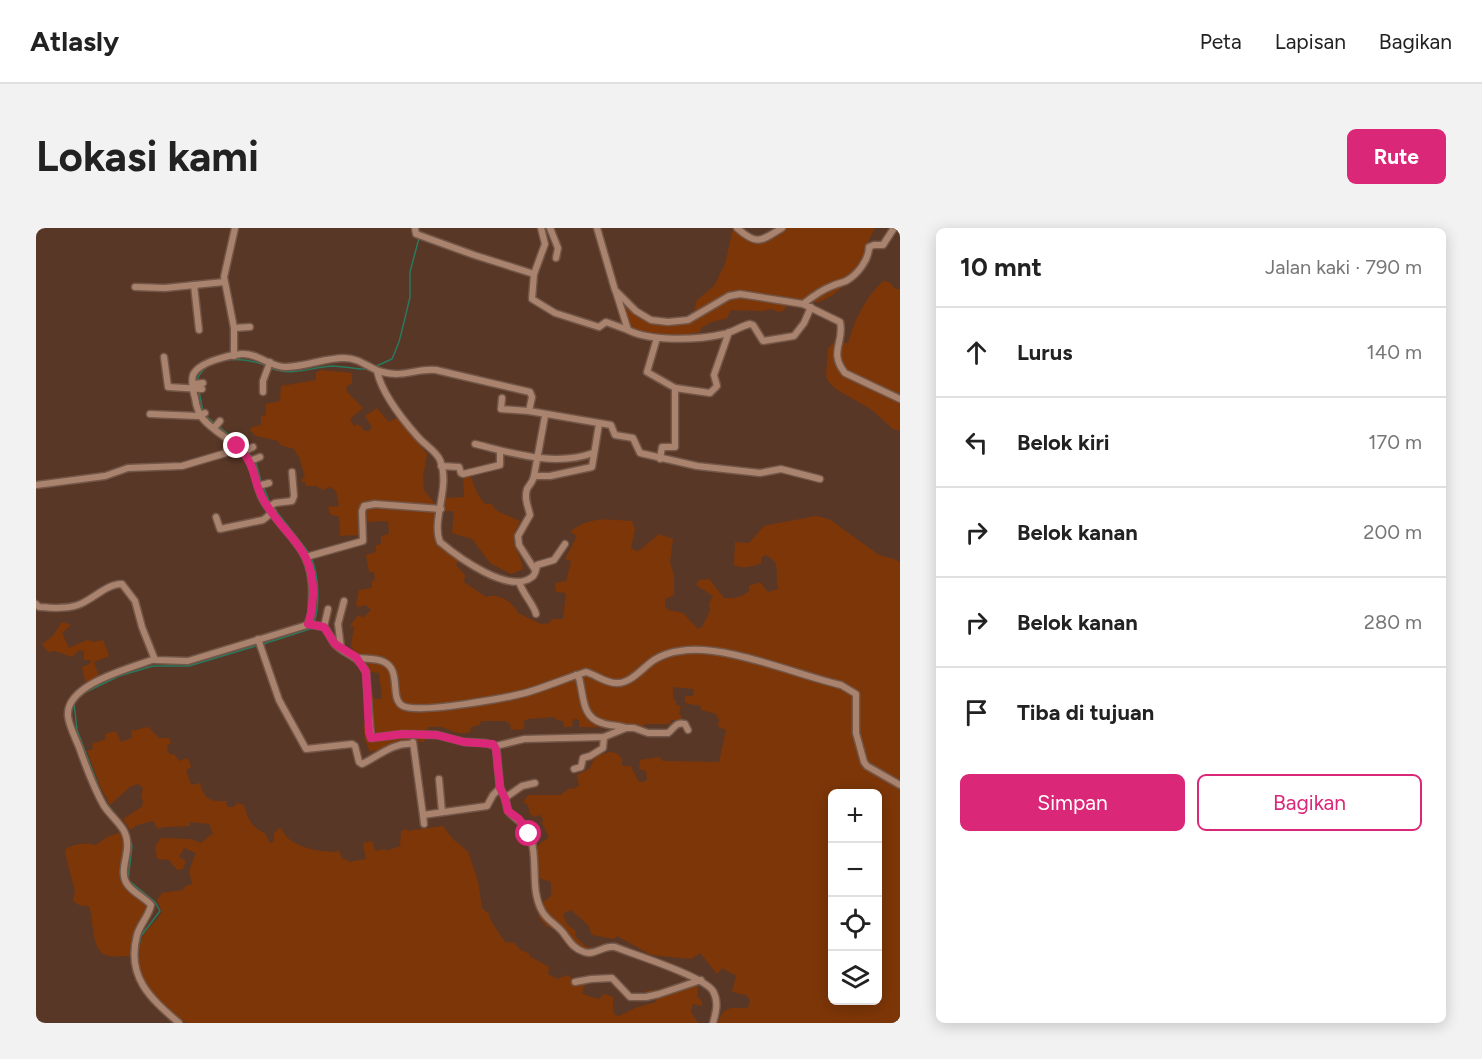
<!DOCTYPE html>
<html lang="id">
<meta charset="utf-8">
<style>
:root{--surface:#fff;--page:#f2f2f2;--text:#222;--muted:#767676;--line:#e0e0e0;--accent:#db2777}
body{margin:0;font-family:Figtree,sans-serif;background:var(--page);color:var(--text)}
.controls{position:absolute;right:18px;bottom:18px;display:grid;overflow:hidden;border-radius:9px;box-shadow:0 3px 15px #0003}
.controls button{width:54px;height:54px;display:grid;place-items:center;padding:0;border:0;border-bottom:2px solid var(--line);background:var(--surface);color:var(--text);font:30px sans-serif}
.stop{position:absolute;width:18px;height:18px;margin:-14px;border:4px solid #db2777;border-radius:50%;background:#fff}
.stop.end{background:#db2777;border-color:#fff;box-shadow:0 2px 6px #0008}
.list{margin:0;padding:0;list-style:none}
h2{display:flex;justify-content:space-between;align-items:center;height:78px;margin:0;padding:0 24px;font-size:26px}
h2 small{font-size:20px;font-weight:400;color:var(--muted)}
.list li{display:grid;grid-template-columns:39px 1fr auto;gap:18px;align-items:center;box-sizing:border-box;height:90px;padding:0 24px;border-top:2px solid var(--line)}
.list b{display:block;font-size:22px;white-space:nowrap}
.list em{font-size:20px;font-style:normal;color:var(--muted)}
.actions{display:flex;gap:12px;padding:18px 24px}
.actions a{flex:1;padding:14px 0;border:2px solid var(--accent);border-radius:9px;text-align:center;font-size:21px;color:var(--accent)}
.actions .main{background:var(--accent);color:#fff}
.icon{flex:none;width:33px;height:33px;fill:none;stroke:currentColor;stroke-width:2;stroke-linecap:round;stroke-linejoin:round}
.map{position:relative;flex:none;width:864px;height:795px;overflow:hidden;border-radius:9px}
header{display:flex;align-items:center;gap:36px;box-sizing:border-box;height:84px;padding:0 30px;background:var(--surface);border-bottom:2px solid var(--line)}
header strong{font-size:28px}
nav{display:flex;gap:33px;margin-inline-start:auto;font-size:21px}
.intro{display:flex;align-items:center;justify-content:space-between;box-sizing:border-box;height:144px;padding:0 36px}
h1{margin:0;font-size:42px}
.button{padding:15px 27px;border-radius:9px;background:var(--accent);color:#fff;font-size:21px;font-weight:700}
main{display:flex;gap:36px;padding:0 36px}
aside{flex:1;background:var(--surface);border-radius:9px;box-shadow:0 3px 15px #0003}
.map>svg:first-child{display:block}
.green{fill:#7d3607;fill-rule:evenodd}
.lines{fill:none;stroke-linecap:round;stroke-linejoin:round}
.stream{stroke:#277a5f;stroke-width:1.5}
.minor-casing{stroke:#725647;stroke-width:9}
.minor{stroke:#aa836f;stroke-width:6}
.route{stroke:#db2777;stroke-width:8}
</style>
<header>
<strong>Atlasly</strong>
<nav><a>Peta</a><a>Lapisan</a><a>Bagikan</a></nav>
</header>
<div class="intro"><h1>Lokasi kami</h1><a class="button">Rute</a></div>
<main>
<div class="map">
<svg width="864" height="795" viewBox="0 0 864 795">
<rect width="100%" height="100%" fill="#593726"/>
<g class="green">
<path d="M 749,0 L 839,0 L 831,16 L 832,39 L 797,67 L 783,74 L 753,75 L 747,83 L 742,84 L 736,81 L 726,83 L 695,82 L 691,90 L 673,95 L 665,100 L 664,104 L 640,108 L 605,107 L 593,100 L 588,83 L 590,76 C 611,96 621,102 651,94 L 657,87 L 661,72 L 678,58 L 689,36 L 697,1 L 710,10 L 734,9 Z"/>
<path d="M 847,53 L 853,54 L 859,61 L 864,61 L 864,203 L 857,201 L 836,182 L 800,161 L 792,153 L 790,147 L 792,121 L 797,115 L 812,115 C 819,91 829,70 847,53 Z"/>
<path d="M 285,142 L 316,145 L 316,155 L 311,158 L 310,163 L 327,180 L 314,191 L 318,198 L 322,196 L 329,203 L 333,203 L 336,199 L 329,188 L 341,180 L 353,194 L 362,189 L 391,226 L 387,249 L 388,262 L 398,275 L 403,275 L 402,300 L 398,306 L 402,316 L 422,332 L 420,337 L 429,347 L 428,354 L 450,369 C 462,364 477,374 482,385 L 505,396 L 513,395 L 517,391 L 527,391 L 530,365 L 520,364 L 519,355 L 530,353 L 535,333 L 529,331 L 541,308 L 534,304 C 555,287 571,292 596,293 L 599,301 L 595,320 L 600,323 L 604,322 L 623,306 L 637,311 L 634,335 L 638,347 L 638,367 L 629,371 L 629,378 L 632,382 L 647,385 L 662,401 L 666,399 L 674,383 L 673,376 L 677,368 L 660,357 L 663,352 L 673,351 L 688,370 C 697,371 707,369 713,363 L 713,358 L 724,354 L 732,364 L 742,361 C 738,344 747,335 729,327 L 725,330 L 725,335 C 717,339 706,341 698,337 L 699,314 L 713,315 L 728,298 L 732,297 L 780,288 L 793,291 L 843,327 L 858,331 L 864,334 L 864,795 L 681,795 L 688,783 L 695,780 L 712,780 L 714,772 L 710,767 L 696,764 L 700,748 L 686,740 L 681,746 L 664,725 L 655,731 L 615,727 L 581,708 L 578,711 L 556,707 L 552,697 L 535,682 L 527,686 L 531,696 L 540,703 L 539,708 L 549,718 L 556,720 L 557,723 L 549,724 L 520,702 L 510,698 L 503,689 L 502,684 L 507,681 L 505,676 L 515,668 L 515,654 L 503,650 L 501,623 L 502,617 L 513,609 L 506,595 L 507,592 L 505,587 L 498,589 L 494,586 L 492,577 L 487,574 L 492,567 L 524,567 L 534,560 L 537,561 L 543,558 L 541,547 L 554,540 L 559,529 L 573,524 L 580,525 L 586,530 L 586,538 L 595,538 L 602,553 L 606,554 L 611,552 L 610,543 L 603,541 L 604,532 L 623,529 L 627,533 L 683,534 L 690,502 L 682,498 L 683,492 L 680,486 L 665,482 L 665,478 L 649,475 L 649,468 L 657,468 L 658,461 L 637,459 L 637,471 L 640,472 L 640,477 L 645,478 L 643,486 L 646,489 L 646,492 L 635,492 L 634,496 L 610,496 L 602,500 L 543,499 L 543,492 L 537,491 L 536,499 L 528,499 L 527,493 L 521,492 L 519,489 L 492,491 L 488,493 L 488,501 L 475,502 L 474,496 L 469,493 L 445,493 L 444,497 L 435,499 L 434,504 C 420,507 420,504 408,500 C 404,498 397,499 392,499 L 388,514 L 374,513 L 342,525 L 340,522 L 334,524 L 329,512 L 327,496 L 331,495 L 329,468 L 337,467 L 338,471 L 345,471 C 347,463 343,454 343,445 L 332,444 L 315,418 L 318,399 L 314,398 L 322,387 L 327,390 L 335,382 L 330,377 L 323,379 L 320,377 L 323,362 L 336,360 L 336,353 L 339,352 L 338,344 L 333,344 L 330,327 L 340,324 L 340,317 L 345,316 L 345,308 L 353,306 L 352,293 L 329,294 L 324,307 L 304,308 L 303,289 L 294,286 L 292,279 L 303,278 L 300,263 L 294,259 L 287,262 L 280,258 L 270,258 L 269,254 L 266,254 L 266,251 L 269,250 L 264,231 L 258,221 L 244,217 L 242,213 L 220,208 L 214,202 L 216,199 L 225,197 L 225,188 L 230,187 L 230,176 L 244,173 L 245,158 L 280,152 L 280,145 ZM 796,566 L 842,566 L 842,772 L 796,772 Z"/>
<path d="M 434,247 L 442,267 L 449,276 L 455,276 L 461,283 L 484,293 C 471,317 483,319 487,341 L 475,346 L 454,335 L 436,311 L 416,305 L 418,283 L 407,283 L 408,270 L 428,269 L 427,249 Z"/>
<path d="M 26,394 L 35,397 L 26,405 L 33,420 L 51,412 L 58,414 L 67,412 L 73,428 L 58,434 L 63,449 L 50,456 L 46,439 L 54,436 L 55,432 L 48,432 L 48,423 L 43,422 L 36,429 L 19,423 L 12,424 L 6,416 L 16,409 Z"/>
<path d="M 112,499 L 123,510 L 133,510 L 135,515 L 131,518 L 132,524 L 135,527 L 138,526 L 143,533 L 152,530 L 155,539 L 150,542 L 155,557 L 164,555 C 168,571 174,574 190,573 L 191,579 L 198,579 L 201,575 L 208,577 C 211,590 216,600 229,605 L 234,615 L 238,614 L 238,606 L 244,599 C 247,603 249,608 253,611 C 263,620 290,626 303,623 L 307,632 L 312,631 L 313,634 L 330,631 L 327,615 L 336,613 L 339,623 L 349,621 L 350,623 L 364,618 L 365,603 L 370,601 L 371,603 L 407,598 L 415,609 L 432,624 L 442,653 L 446,680 L 453,686 L 455,693 L 469,714 L 478,715 L 485,722 L 494,726 L 493,728 L 513,739 L 512,746 L 522,751 L 530,747 L 549,756 L 546,765 L 552,768 L 563,771 L 568,766 L 577,769 L 577,782 L 579,787 L 583,788 L 599,780 L 620,774 L 621,769 L 611,767 L 610,763 L 628,761 L 651,752 L 662,757 L 661,768 L 666,773 L 666,778 L 657,776 L 655,784 L 662,795 L 150,795 C 138,785 116,770 109,756 C 102,744 101,723 106,710 C 110,700 121,694 126,684 L 121,672 L 126,665 L 147,662 L 148,659 L 156,656 L 153,643 L 160,625 L 148,620 L 143,629 L 150,633 L 147,641 L 141,642 L 133,632 L 121,631 L 119,618 L 125,610 L 155,611 L 165,615 L 177,605 L 173,596 L 154,594 L 154,598 L 128,599 L 122,601 L 117,593 L 101,597 L 94,602 L 87,591 L 106,579 L 107,573 L 105,568 L 107,560 L 102,556 L 95,558 L 74,577 L 65,560 L 51,523 L 57,521 L 56,516 L 70,511 L 69,506 L 80,503 L 85,514 L 96,510 L 95,503 Z"/>
<path d="M 86,604 L 91,618 L 87,654 L 113,678 L 100,703 L 98,730 L 95,730 L 93,728 C 87,728 79,729 73,728 C 53,724 59,692 53,678 C 46,679 41,677 37,672 L 39,663 L 29,625 L 30,621 C 39,615 51,615 60,617 L 71,609 Z"/>
</g>
<g class="lines">
<g class="stream">
<path d="M 338,139 L 356,131 L 363,114 L 369,90 L 374,69 L 374,44 L 383,10"/>
<path d="M 235,140 C 256,149 275,139 296,138 C 308,138 322,142 333,141"/>
<path d="M 161,152 C 171,126 210,129 231,138"/>
<path d="M 163,163 L 167,184"/>
<path d="M 170,188 L 178,195"/>
<path d="M 182,198 L 211,221"/>
<path d="M 220,235 L 225,253"/>
<path d="M 227,258 L 234,275"/>
<path d="M 237,279 L 273,325"/>
<path d="M 275,329 C 283,348 284,376 278,395"/>
<path d="M 227,416 L 277,400"/>
<path d="M 50,464 L 83,448 L 117,438 L 153,438 L 223,417"/>
<path d="M 38,475 L 41,502 L 66,568"/>
<path d="M 68,572 L 80,587"/>
<path d="M 94,612 L 96,618 L 92,652 L 119,674 L 124,683 L 105,708 L 101,726"/>
<path d="M 101,731 L 104,744"/>
</g>
<defs>
<g id="minor">
<path d="M 379,0 L 380,6 L 438,27 L 498,46 L 496,71 L 519,85 L 563,99 L 570,94 L 592,102"/>
<path d="M 514,0 L 522,20 L 520,30"/>
<path d="M 561,0 L 579,62 L 600,83 L 615,92 L 632,94 L 652,92 L 693,68 L 704,66 L 767,76 L 804,94 C 809,113 792,124 809,145 L 864,171"/>
<path d="M 701,0 C 721,18 725,13 746,0"/>
<path d="M 498,46 L 509,16 L 505,0"/>
<path d="M 158,57 L 163,102"/>
<path d="M 99,59 L 129,60 L 188,54"/>
<path d="M 580,64 L 592,102 C 615,114 662,112 688,106 C 697,104 705,98 714,96 L 717,97 L 727,113 L 758,108 L 768,95 L 775,79"/>
<path d="M 767,76 C 776,69 785,62 796,58 C 800,56 805,55 810,53 C 821,47 833,32 833,19 L 838,17 L 847,17 L 858,0"/>
<path d="M 198,100 L 214,99"/>
<path d="M 621,110 L 611,144 L 639,160 L 639,219 L 626,219 L 624,231"/>
<path d="M 198,128 L 198,100 L 188,49 L 199,0"/>
<path d="M 128,129 L 132,159 L 166,161"/>
<path d="M 341,143 C 346,166 366,191 382,209 C 389,217 400,223 404,232 C 415,259 395,292 404,314 C 422,329 473,367 496,349 C 500,346 500,341 501,337 L 518,332 L 529,316"/>
<path d="M 157,156 L 167,155"/>
<path d="M 639,160 L 674,165 L 681,158 L 678,147 L 693,104"/>
<path d="M 227,164 L 227,153 L 234,134"/>
<path d="M 466,170 L 465,181 L 493,183"/>
<path d="M 114,186 L 162,188 L 169,185"/>
<path d="M 178,200 L 184,193"/>
<path d="M 439,216 C 476,225 520,239 557,225"/>
<path d="M 207,224 L 217,219"/>
<path d="M 214,233 L 224,229"/>
<path d="M 405,238 L 423,239 L 425,245 L 427,246 L 464,237 L 464,223"/>
<path d="M 498,248 L 514,248 L 556,239 L 563,196"/>
<path d="M 0,257 L 69,248 L 92,240 L 146,238 L 190,225 L 193,212"/>
<path d="M 222,258 L 233,255"/>
<path d="M 233,279 L 239,275 L 256,273 L 258,268 L 256,244"/>
<path d="M 180,289 L 184,301 L 227,292 L 237,284"/>
<path d="M 270,329 L 327,313 L 326,283 L 328,278 L 339,276 L 405,281"/>
<path d="M 499,342 L 483,317 L 482,308 L 494,287 C 492,278 488,271 491,261 C 493,257 497,254 498,248 L 509,188"/>
<path d="M 483,354 C 487,366 498,377 500,386"/>
<path d="M 0,376 L 3,379 C 17,380 30,381 42,377 C 56,372 72,355 86,356 L 99,373 L 106,399 L 119,432 L 152,433 L 271,397 C 276,389 276,380 276,371 C 279,318 250,310 227,272 C 219,257 220,239 209,226 C 197,212 179,205 167,191 C 162,185 160,177 159,170 C 157,163 155,154 157,147 C 162,134 194,127 206,126 C 222,125 234,139 249,139 C 269,139 288,130 308,130 C 325,130 333,141 346,144 C 367,150 381,140 400,142 L 494,164 L 496,169 L 493,183 L 575,197 L 579,207 L 597,210 L 604,225 L 661,238 L 724,245 L 745,241 L 784,251"/>
<path d="M 272,396 L 288,399 C 293,404 294,410 298,415 C 309,428 321,425 330,444 L 335,510 L 367,506 L 401,507 L 428,514 L 449,515 L 460,518 L 464,560 L 469,570 L 472,583 C 480,593 491,595 495,610 C 502,634 494,662 506,683 C 511,693 522,697 528,706 C 534,714 538,721 548,724 C 559,728 567,717 579,719 C 599,727 667,748 677,763 C 683,774 680,784 677,795"/>
<path d="M 288,399 L 292,381"/>
<path d="M 222,411 L 243,472 L 270,521 L 316,516 L 319,518 L 323,534 L 326,536 C 343,528 357,514 377,516"/>
<path d="M 305,420 L 302,396 L 308,373"/>
<path d="M 321,430 C 329,431 341,430 348,434 C 366,442 353,471 367,478 C 384,486 469,470 489,465 C 510,459 530,450 550,444 C 560,447 570,455 580,455 C 595,456 607,439 618,432 C 626,427 635,424 644,423 C 687,415 761,447 805,457 L 820,466 L 820,505 L 828,534 L 831,538 L 864,557"/>
<path d="M 119,431 C 95,440 29,456 32,488 C 33,498 39,509 43,519 C 50,539 57,559 68,578 C 74,587 83,594 88,603 C 98,622 81,641 91,656 C 97,665 108,669 115,677 C 113,688 104,696 101,707 C 90,749 114,770 143,795"/>
<path d="M 540,447 L 543,450 C 548,467 545,489 566,495 C 573,498 582,497 590,500"/>
<path d="M 377,514 L 387,587 L 451,578 L 457,567 L 464,560"/>
<path d="M 460,518 L 488,511 L 568,509 L 590,500 L 598,500 L 612,505 L 632,505 C 639,500 639,494 649,496 L 652,502"/>
<path d="M 538,541 L 545,539 L 547,530 L 554,528 L 567,520 L 568,509"/>
<path d="M 403,551 L 406,584"/>
<path d="M 469,570 L 486,558 L 499,555"/>
<path d="M 387,587 L 388,596"/>
<path d="M 539,754 L 555,751 L 576,750 L 594,769 L 610,769 L 623,766 L 665,752"/>
</g>
</defs>
<use href="#minor" class="minor-casing"/>
<use href="#minor" class="minor"/>
</g>
<g class="lines">
<path class="route" d="M 201,218 C 222,239 215,249 227,271 C 247,308 279,318 277,368 C 276,377 276,387 272,396 L 288,399 L 299,416 L 320,429 L 330,444 L 333,505 L 335,510 L 367,506 L 401,507 L 428,514 L 457,516 L 460,521 L 464,560 L 469,570 L 472,583 L 483,591 L 493,606"/>
</g>
</svg>
<div class="controls">
<button>+</button>
<button>−</button>
<button><svg class="icon" aria-label="locate" viewBox="0 0 24 24"><circle cx="12" cy="12" r="6"/><path d="M12 2v4M12 18v4M2 12h4M18 12h4"/></svg></button>
<button><svg class="icon" aria-label="layers" viewBox="0 0 24 24"><path d="M12 4l9 5-9 5-9-5zM3 14l9 5 9-5"/></svg></button>
</div>
<div class="stop" style="left:493px;top:606px"></div>
<div class="stop end" style="left:201px;top:218px"></div>
</div>
<aside>
<h2>10 mnt<small>Jalan kaki · 790 m</small></h2>
<ul class="list">
<li><svg class="icon" aria-label="ahead" viewBox="0 0 24 24"><path d="M12 20V5M6 11l6-6 6 6"/></svg><div><b>Lurus</b></div><em>140 m</em></li>
<li><svg class="icon" aria-label="left" viewBox="0 0 24 24"><path d="M17 20v-9H6M10 6l-5 5 5 5"/></svg><div><b>Belok kiri</b></div><em>170 m</em></li>
<li><svg class="icon" aria-label="right" viewBox="0 0 24 24"><path d="M7 20v-9h11M14 6l5 5-5 5"/></svg><div><b>Belok kanan</b></div><em>200 m</em></li>
<li><svg class="icon" aria-label="right" viewBox="0 0 24 24"><path d="M7 20v-9h11M14 6l5 5-5 5"/></svg><div><b>Belok kanan</b></div><em>280 m</em></li>
<li><svg class="icon" aria-label="arrive" viewBox="0 0 24 24"><path d="M6 21V4h12l-3 4 3 4H6"/></svg><div><b>Tiba di tujuan</b></div></li>
</ul>
<div class="actions"><a class="main">Simpan</a><a>Bagikan</a></div>
</aside>
</main>
